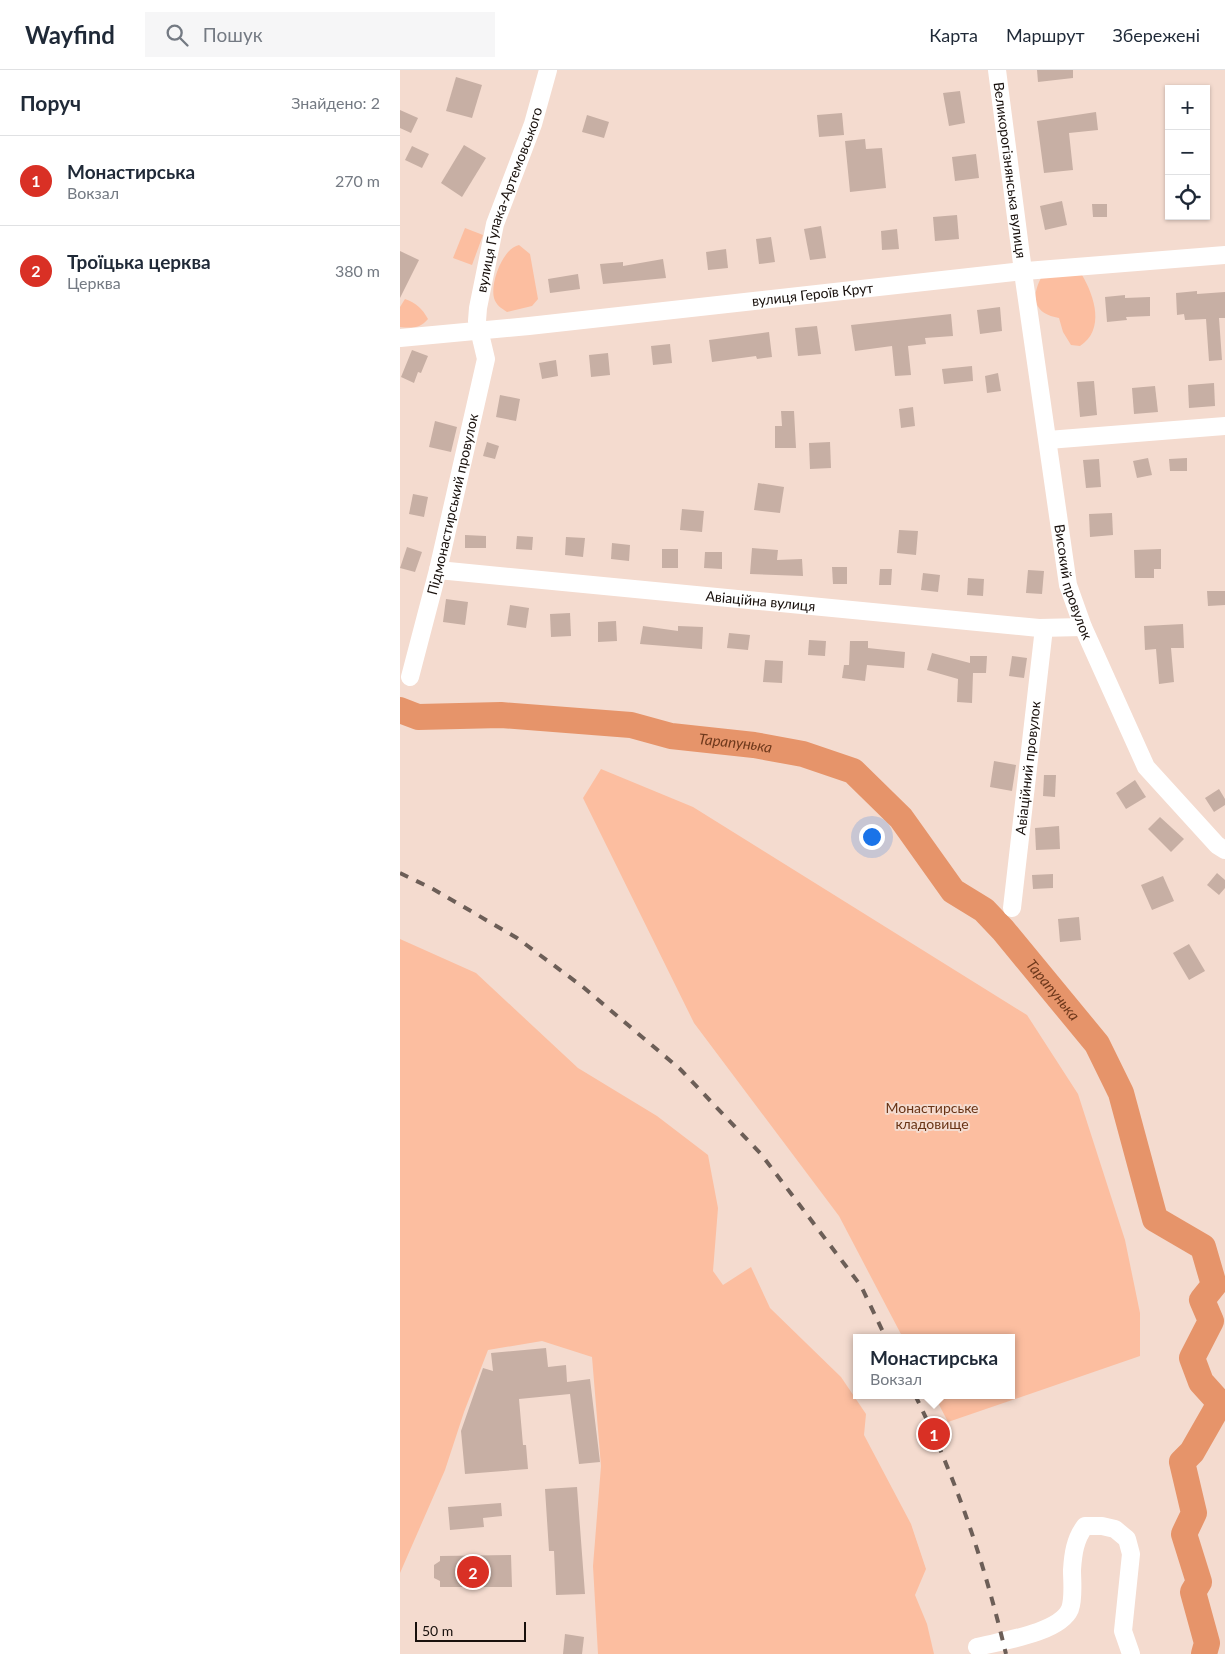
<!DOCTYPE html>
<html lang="uk">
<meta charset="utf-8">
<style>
:root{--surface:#fff;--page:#f6f6f7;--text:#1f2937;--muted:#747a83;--line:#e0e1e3;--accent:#d93025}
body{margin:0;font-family:Lato,sans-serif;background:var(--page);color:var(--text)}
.controls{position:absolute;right:15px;top:15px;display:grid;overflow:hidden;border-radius:0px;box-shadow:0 1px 4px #0004}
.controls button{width:45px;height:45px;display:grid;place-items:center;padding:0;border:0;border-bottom:1px solid var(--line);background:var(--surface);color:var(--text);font:25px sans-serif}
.scale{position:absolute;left:15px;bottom:12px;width:111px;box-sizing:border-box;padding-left:5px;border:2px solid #18100c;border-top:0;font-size:14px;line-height:18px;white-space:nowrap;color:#18100c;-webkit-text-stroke:4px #f4dbcf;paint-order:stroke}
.you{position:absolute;left:471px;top:766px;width:18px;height:18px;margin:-12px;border:4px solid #fff;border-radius:50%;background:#1a73e8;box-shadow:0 0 0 8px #1a73e833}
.badge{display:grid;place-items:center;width:32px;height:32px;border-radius:50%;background:var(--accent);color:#fff;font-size:16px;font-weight:700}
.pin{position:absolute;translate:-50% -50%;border:2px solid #fff;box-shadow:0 1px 5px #0006}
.popup{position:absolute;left:453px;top:1264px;width:162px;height:65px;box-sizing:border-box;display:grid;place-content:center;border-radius:0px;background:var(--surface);filter:drop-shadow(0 1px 4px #0005);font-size:16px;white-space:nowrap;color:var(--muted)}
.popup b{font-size:19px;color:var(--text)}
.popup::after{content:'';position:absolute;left:50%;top:100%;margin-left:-10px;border:10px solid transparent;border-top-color:var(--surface)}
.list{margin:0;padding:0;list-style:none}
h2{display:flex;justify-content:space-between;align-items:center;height:65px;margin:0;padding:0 20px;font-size:21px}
h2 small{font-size:16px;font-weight:400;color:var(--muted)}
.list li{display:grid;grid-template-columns:32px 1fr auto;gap:15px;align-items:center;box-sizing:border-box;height:90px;padding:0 20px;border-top:1px solid var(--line)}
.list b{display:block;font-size:19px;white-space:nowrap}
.list p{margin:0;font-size:16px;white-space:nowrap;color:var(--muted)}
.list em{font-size:16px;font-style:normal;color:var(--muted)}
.icon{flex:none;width:28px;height:28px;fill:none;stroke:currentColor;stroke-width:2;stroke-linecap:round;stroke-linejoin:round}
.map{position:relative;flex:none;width:825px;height:1584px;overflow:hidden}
header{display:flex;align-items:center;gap:30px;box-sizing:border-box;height:70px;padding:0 25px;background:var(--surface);border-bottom:1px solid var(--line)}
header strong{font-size:24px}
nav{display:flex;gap:28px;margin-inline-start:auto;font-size:18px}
.search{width:350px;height:45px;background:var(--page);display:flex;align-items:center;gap:12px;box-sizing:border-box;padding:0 18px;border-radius:0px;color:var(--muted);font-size:19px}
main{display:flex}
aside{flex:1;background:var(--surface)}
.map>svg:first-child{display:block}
.green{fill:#fcbea0}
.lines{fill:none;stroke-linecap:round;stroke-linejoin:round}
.river{stroke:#e6946a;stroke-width:26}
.building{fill:#c7afa4}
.street{stroke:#fff;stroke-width:18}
.rail{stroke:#6c5e57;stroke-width:4;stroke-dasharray:9 9;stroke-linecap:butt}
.labels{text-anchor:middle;stroke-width:4;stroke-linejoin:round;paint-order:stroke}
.street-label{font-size:14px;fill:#18100c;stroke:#f4dbcf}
.park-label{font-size:14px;fill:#693416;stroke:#f4dbcf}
.water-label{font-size:15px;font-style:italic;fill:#6f391c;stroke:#f4dbcf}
</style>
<header>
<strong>Wayfind</strong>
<div class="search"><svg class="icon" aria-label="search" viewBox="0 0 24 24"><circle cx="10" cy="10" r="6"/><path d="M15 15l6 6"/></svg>Пошук</div>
<nav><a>Карта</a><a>Маршрут</a><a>Збережені</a></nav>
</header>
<main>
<aside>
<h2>Поруч<small>Знайдено: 2</small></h2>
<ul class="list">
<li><span class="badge">1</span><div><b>Монастирська</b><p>Вокзал</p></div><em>270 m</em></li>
<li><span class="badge">2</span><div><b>Троїцька церква</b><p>Церква</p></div><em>380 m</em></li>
</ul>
</aside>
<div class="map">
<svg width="825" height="1584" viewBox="0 0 825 1584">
<rect width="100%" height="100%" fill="#f4dbcf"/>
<g class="green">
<path d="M 65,158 L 83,165 L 72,195 L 53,188 Z"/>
<path d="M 119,175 L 130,184 L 138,229 L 132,236 L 107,242 C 101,238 96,235 94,228 C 90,213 103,178 119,175 Z"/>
<path d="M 663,203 L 682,205 C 695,227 705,260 680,276 L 671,275 L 663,262 L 659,248 C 635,244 630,229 641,208 Z"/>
<path d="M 5,229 C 16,233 22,238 28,249 C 20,259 11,258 0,257 L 0,237 Z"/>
<path d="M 201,699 L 293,737 L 627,945 L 678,1024 L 725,1170 L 740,1243 L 740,1286 L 548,1352 L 534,1325 L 612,1325 L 612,1268 L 503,1268 L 439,1146 L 294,953 L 183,728 Z"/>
<path d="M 0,869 L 76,903 L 178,998 L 257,1046 L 308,1085 L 318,1138 L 313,1201 L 323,1215 L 351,1197 L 370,1238 L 441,1307 L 466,1344 L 464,1365 L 511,1454 L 526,1499 L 515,1525 L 527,1554 L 534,1584 L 198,1584 L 193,1496 L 201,1396 L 192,1287 L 142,1271 L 88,1280 L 64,1342 L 45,1400 L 0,1503 Z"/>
</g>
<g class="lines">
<path class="river" id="s1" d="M 0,640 L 18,647 L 101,645 L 231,655 L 271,666 L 354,675 L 403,684 L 453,701 L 501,748 L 553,821 L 584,840 L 603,860 L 697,974 L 721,1023 L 755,1149 L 803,1177 L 814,1215 L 802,1230 L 811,1251 L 792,1288 L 801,1312 L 820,1333 L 792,1382 L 782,1392 L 794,1443 L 784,1464 L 799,1512 L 793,1522 L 807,1573 L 804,1584"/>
</g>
<g class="building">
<path d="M 637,0 L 673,0 L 673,8 L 638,12 Z"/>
<path d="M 56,7 L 82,15 L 72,48 L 46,41 Z"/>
<path d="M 560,21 L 565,53 L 549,56 L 543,23 Z"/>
<path d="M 0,40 L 18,48 L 11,63 L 0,58 Z"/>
<path d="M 696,42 L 698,60 L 669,63 L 673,100 L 644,103 L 637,51 Z"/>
<path d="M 442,43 L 444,65 L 419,67 L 417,45 Z"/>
<path d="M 187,45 L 209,52 L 204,68 L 182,62 Z"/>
<path d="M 465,69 L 466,79 L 482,78 L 486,118 L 450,122 L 445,71 Z"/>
<path d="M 64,75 L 86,88 L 62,127 L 41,113 Z"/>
<path d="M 12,76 L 29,84 L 22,98 L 5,90 Z"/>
<path d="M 576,84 L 579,108 L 555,111 L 552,87 Z"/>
<path d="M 662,131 L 667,155 L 645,160 L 640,136 Z"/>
<path d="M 692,134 L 707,134 L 707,147 L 693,147 Z"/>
<path d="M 557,145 L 559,169 L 535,171 L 533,147 Z"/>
<path d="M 421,156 L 426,188 L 410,190 L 404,159 Z"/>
<path d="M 497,159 L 499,179 L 482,180 L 481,161 Z"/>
<path d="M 371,167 L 375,192 L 359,194 L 356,169 Z"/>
<path d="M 326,179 L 328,198 L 308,200 L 306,182 Z"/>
<path d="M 0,181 L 19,190 L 0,228 Z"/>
<path d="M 263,189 L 266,208 L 203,214 L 200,194 L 223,192 L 223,196 Z"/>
<path d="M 178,204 L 180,219 L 150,223 L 148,209 Z"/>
<path d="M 797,221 L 797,224 L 825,222 L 825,248 L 819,248 L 822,290 L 809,291 L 806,249 L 785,250 L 784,244 L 777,245 L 776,223 Z"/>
<path d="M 725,225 L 725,228 L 750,227 L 750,246 L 726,247 L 727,250 L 707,252 L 705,227 Z"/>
<path d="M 600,237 L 602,261 L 580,264 L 577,240 Z"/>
<path d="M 551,244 L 553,266 L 525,268 L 526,274 L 508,276 L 511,305 L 495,306 L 492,276 L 455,281 L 451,255 Z"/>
<path d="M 417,256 L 421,284 L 398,286 L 395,258 Z"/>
<path d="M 369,262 L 372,287 L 357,289 L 356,286 L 312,292 L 309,270 Z"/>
<path d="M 270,274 L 272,293 L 253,295 L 251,276 Z"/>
<path d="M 12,280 L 28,286 L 21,303 L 18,302 L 14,313 L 1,307 Z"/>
<path d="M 208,283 L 210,305 L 191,307 L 189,285 Z"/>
<path d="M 156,290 L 158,306 L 142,309 L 139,293 Z"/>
<path d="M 572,296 L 573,311 L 544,314 L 542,299 Z"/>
<path d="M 598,303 L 601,321 L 587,323 L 585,306 Z"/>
<path d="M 694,311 L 697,345 L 680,347 L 677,312 Z"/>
<path d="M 814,313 L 815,336 L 789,338 L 788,315 Z"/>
<path d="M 755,316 L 758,342 L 734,344 L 732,318 Z"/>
<path d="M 100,325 L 120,329 L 116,351 L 96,347 Z"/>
<path d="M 513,337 L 515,356 L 501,358 L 499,339 Z"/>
<path d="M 381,341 L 394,341 L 396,378 L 375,378 L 375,356 L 382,356 Z"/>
<path d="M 35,351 L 57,357 L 51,382 L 29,377 Z"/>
<path d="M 87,372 L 99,376 L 95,389 L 83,386 Z"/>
<path d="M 430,372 L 431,398 L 410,399 L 409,373 Z"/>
<path d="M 748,388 L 752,405 L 737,408 L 733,391 Z"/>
<path d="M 787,388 L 787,401 L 770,401 L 769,389 Z"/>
<path d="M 699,389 L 701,417 L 686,418 L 683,390 Z"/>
<path d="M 358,413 L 384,417 L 380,443 L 354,440 Z"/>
<path d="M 13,424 L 28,427 L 24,447 L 9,444 Z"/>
<path d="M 282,439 L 304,441 L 302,462 L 280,460 Z"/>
<path d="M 712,443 L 713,465 L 690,467 L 689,444 Z"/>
<path d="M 499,460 L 518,461 L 516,485 L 497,483 Z"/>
<path d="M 65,465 L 86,466 L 86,478 L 65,478 Z"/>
<path d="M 117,466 L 133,467 L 132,480 L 116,479 Z"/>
<path d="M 166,467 L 185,468 L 183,487 L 165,485 Z"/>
<path d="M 212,473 L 230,475 L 229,491 L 211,489 Z"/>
<path d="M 7,477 L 22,482 L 15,502 L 0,498 Z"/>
<path d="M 352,478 L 378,480 L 377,490 L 402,489 L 403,506 L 350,504 Z"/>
<rect x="262" y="479" width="16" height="19"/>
<path d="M 761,479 L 761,499 L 754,499 L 754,508 L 735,508 L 734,480 Z"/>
<path d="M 305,482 L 322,482 L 322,499 L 304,498 Z"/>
<path d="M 432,497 L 447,497 L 447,514 L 433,514 Z"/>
<path d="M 480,499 L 492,499 L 491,515 L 479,515 Z"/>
<path d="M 628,500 L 644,501 L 642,524 L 626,523 Z"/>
<path d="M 523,503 L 540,505 L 538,522 L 521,520 Z"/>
<path d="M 568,508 L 584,509 L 583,526 L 567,525 Z"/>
<path d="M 807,521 L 825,521 L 825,535 L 808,536 Z"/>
<path d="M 46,529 L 68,532 L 65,555 L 43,552 Z"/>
<path d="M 110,535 L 129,538 L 126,558 L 107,555 Z"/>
<path d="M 170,543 L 171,566 L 151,567 L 150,544 Z"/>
<path d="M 216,551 L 217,571 L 198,572 L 198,552 Z"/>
<path d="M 783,554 L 784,578 L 771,578 L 774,612 L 759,614 L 756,579 L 745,580 L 744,556 Z"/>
<path d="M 243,556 L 278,561 L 278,556 L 303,557 L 302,579 L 240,574 Z"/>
<path d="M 329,563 L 350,565 L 348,580 L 327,578 Z"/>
<path d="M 409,570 L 426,571 L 425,586 L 408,585 Z"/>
<path d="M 450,571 L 468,571 L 468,578 L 505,582 L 504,598 L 467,595 L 465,611 L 442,608 L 444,595 L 449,595 Z"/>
<path d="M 532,583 L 570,593 L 570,586 L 587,586 L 586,603 L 573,603 L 572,633 L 557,632 L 558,609 L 527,600 Z"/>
<path d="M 612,586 L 627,588 L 624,608 L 609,606 Z"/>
<path d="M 365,590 L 383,591 L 382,613 L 363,612 Z"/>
<path d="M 594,691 L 616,695 L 612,721 L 590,717 Z"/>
<path d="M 644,705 L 656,705 L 655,727 L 643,726 Z"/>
<path d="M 735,710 L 746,727 L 726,739 L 716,723 Z"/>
<path d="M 819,719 L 825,729 L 825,735 L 814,742 L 805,728 Z"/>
<path d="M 760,747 L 784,769 L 771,782 L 748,759 Z"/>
<path d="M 659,756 L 660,779 L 636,780 L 635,758 Z"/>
<path d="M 817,803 L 825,810 L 825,818 L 819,825 L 807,815 Z"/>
<path d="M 653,804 L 653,818 L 633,819 L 632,805 Z"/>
<path d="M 763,806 L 774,831 L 752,840 L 741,815 Z"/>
<path d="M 679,847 L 681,870 L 660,872 L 658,849 Z"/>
<path d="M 789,874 L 805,901 L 789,910 L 773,883 Z"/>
<path d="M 146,1278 L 148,1297 L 166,1295 L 167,1312 L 190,1309 L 200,1392 L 179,1394 L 170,1324 L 119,1329 L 123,1375 L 126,1375 L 128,1399 L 65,1404 L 61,1361 L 83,1298 L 93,1301 L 91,1283 Z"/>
<path d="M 177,1417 L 185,1524 L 156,1525 L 154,1481 L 149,1481 L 145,1419 Z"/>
<path d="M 101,1433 L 102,1446 L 83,1448 L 84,1457 L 50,1460 L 48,1437 Z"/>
<path d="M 111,1485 L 112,1517 L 40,1517 L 40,1511 L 34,1508 L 34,1495 L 40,1491 L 40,1486 Z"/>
<path d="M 165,1564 L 184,1567 L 182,1584 L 163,1584 Z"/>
</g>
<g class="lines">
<g class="street">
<path id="s2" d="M 597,0 L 624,209 L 668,515 L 683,557 L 746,697 L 817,775 L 825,780"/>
<path id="s3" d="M 0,268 L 129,256 L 614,202 L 825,185"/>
<path d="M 648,370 L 825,356"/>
<path id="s4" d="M 38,500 L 639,558 L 683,557"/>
<path id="s5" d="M 10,607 L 38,500 L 86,289 L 77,251 L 78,238 L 95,154 L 133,54 L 148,0"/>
<path id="s6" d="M 612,838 L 644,558"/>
<path d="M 577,1577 C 601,1571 660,1563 670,1539 C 674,1528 672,1511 672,1500 C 673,1484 675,1469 685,1456 L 702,1456 L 715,1459 L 727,1469 L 731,1484 L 723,1561 L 731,1584"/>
</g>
<g class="rail">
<path d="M 0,803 L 33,819 L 117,868 L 183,917 L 280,999 L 361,1084 L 461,1216 L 486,1268"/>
<path d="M 515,1325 C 557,1410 584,1492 606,1584"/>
</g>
</g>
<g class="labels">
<g class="street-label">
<text dy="5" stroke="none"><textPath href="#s2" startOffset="101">Великорогізнянська вулиця</textPath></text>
<text dy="5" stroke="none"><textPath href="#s5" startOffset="492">вулиця Гулака-Артемовського</textPath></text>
<text dy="5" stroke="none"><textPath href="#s3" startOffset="415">вулиця Героїв Крут</textPath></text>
<text dy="5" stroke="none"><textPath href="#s5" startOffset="178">Підмонастирський провулок</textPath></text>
<text dy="5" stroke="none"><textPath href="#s2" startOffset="518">Високий провулок</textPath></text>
<text dy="5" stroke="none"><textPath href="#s4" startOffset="324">Авіаційна вулиця</textPath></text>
<text dy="5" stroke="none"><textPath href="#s6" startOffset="141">Авіаційний провулок</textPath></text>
</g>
<g class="park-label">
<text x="532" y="1043">Монастирське<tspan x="532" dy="16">кладовище</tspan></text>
</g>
<g class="water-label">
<text dy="5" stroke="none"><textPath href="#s1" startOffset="339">Тарапунька</textPath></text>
<text dy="5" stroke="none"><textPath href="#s1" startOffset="759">Тарапунька</textPath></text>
</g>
</g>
</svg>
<div class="controls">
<button>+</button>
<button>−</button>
<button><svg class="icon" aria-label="locate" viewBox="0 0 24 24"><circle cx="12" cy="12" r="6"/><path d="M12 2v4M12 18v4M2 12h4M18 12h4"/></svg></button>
</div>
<div class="scale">50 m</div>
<div class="you"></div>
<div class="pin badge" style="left:534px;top:1364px">1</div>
<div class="popup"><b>Монастирська</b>Вокзал</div>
<div class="pin badge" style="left:73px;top:1502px">2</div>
</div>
</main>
